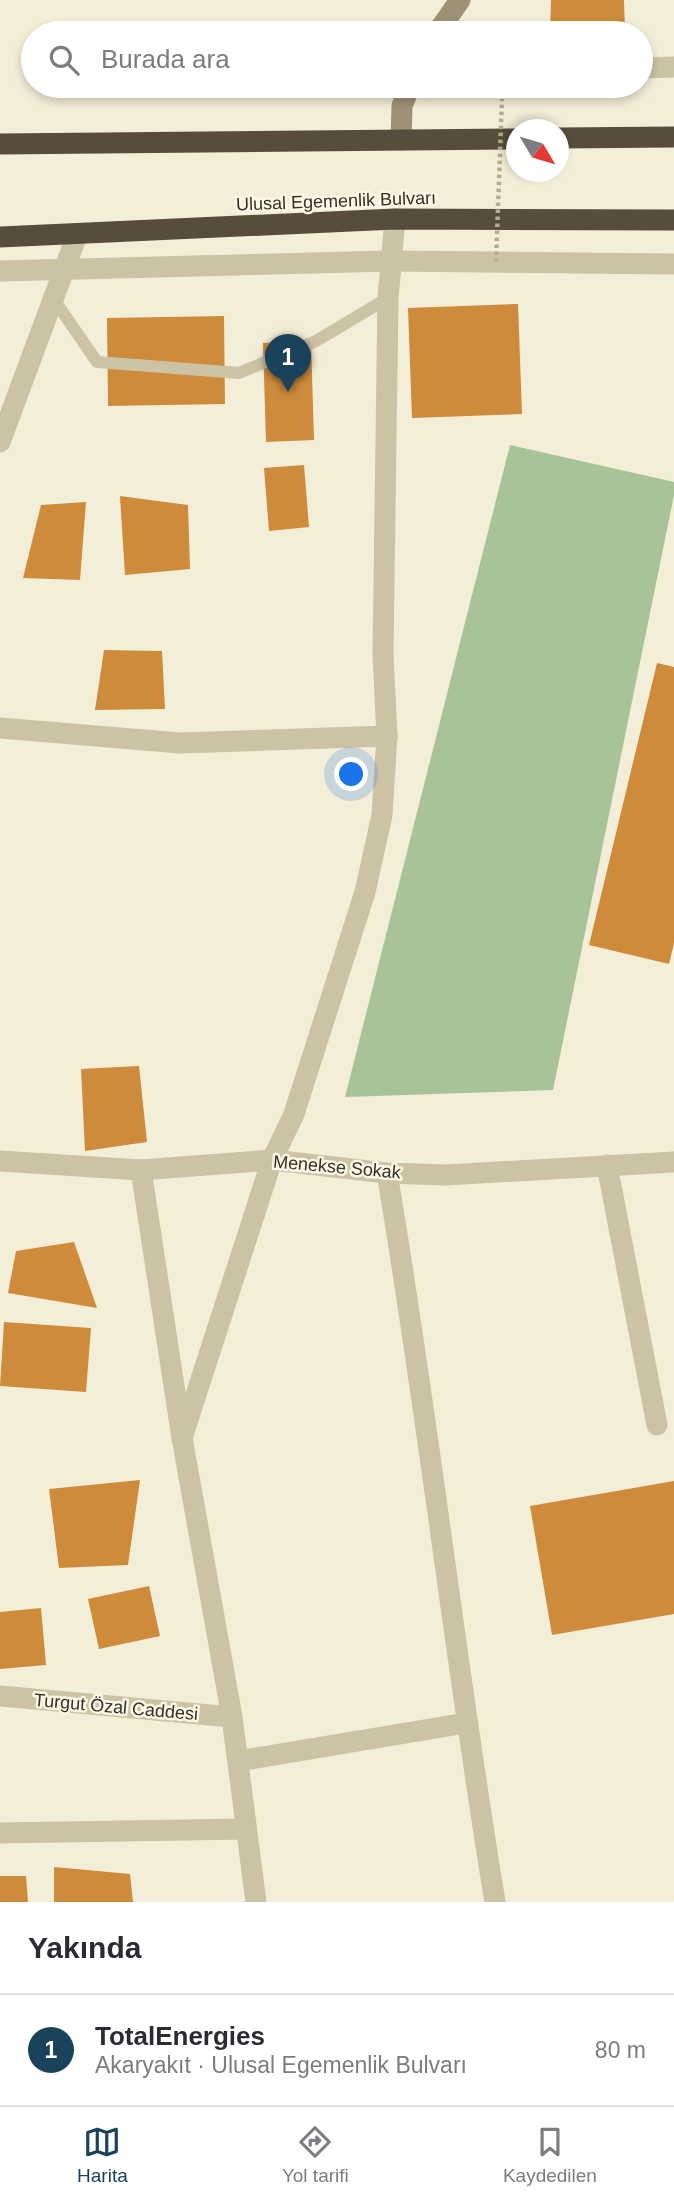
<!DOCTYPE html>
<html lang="tr">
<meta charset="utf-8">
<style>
:root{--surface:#fff;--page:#f7f7f7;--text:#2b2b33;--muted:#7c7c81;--line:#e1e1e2;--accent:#19425b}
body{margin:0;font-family:Helvetica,sans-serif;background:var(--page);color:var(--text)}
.compass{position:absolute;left:506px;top:119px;width:63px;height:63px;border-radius:50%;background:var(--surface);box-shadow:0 4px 10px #0003;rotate:128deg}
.you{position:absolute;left:352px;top:775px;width:24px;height:24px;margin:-18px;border:5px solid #fff;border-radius:50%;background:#1a73e8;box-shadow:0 0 0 10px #1a73e833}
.badge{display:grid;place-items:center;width:46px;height:46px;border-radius:50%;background:var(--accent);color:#fff;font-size:23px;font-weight:700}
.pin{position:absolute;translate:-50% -58px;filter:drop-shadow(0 2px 4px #0008)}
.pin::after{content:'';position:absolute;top:37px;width:24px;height:21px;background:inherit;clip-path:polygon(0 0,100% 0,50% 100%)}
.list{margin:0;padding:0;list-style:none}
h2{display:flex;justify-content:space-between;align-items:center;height:91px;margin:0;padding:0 28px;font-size:30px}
h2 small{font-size:23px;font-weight:400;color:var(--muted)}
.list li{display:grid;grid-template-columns:46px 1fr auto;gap:21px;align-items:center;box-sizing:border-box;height:112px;padding:0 28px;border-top:2px solid var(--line)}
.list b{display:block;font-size:26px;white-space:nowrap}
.list p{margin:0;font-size:23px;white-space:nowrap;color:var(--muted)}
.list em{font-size:23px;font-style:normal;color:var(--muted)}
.icon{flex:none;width:38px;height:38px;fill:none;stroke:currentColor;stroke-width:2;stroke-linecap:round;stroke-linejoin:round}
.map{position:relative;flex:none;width:674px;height:1902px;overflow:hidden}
.search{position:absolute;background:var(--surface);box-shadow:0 4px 10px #0003;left:21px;right:21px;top:21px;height:77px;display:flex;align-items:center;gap:18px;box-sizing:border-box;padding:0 24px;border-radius:38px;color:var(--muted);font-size:26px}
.sheet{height:203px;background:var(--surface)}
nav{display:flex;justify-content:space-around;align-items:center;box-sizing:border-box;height:98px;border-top:2px solid var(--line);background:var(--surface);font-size:19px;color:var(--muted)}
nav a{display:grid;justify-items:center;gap:4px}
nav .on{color:var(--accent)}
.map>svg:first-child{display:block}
.green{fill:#a7c397}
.building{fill:#ce8b3b}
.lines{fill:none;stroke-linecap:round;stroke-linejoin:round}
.lane{stroke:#ccc2a4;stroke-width:12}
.street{stroke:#ccc2a4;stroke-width:21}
.secondary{stroke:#9f9175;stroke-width:21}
.highway{stroke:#584d3c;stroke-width:21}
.path-bridge{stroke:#b8ac8e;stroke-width:4.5;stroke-dasharray:3.5 3.5;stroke-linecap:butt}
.labels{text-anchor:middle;stroke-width:5;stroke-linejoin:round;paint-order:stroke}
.street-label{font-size:18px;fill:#363026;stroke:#faf7e5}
</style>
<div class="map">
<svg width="674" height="1902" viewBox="0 0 674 1902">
<rect width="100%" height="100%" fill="#f3eed8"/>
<path class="green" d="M 510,445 L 674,482 L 674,495 L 553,1090 L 345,1097 Z"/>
<g class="building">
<path d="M 551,0 L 624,0 L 625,33 L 550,33 Z"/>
<path d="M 518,304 L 522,414 L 412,418 L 408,308 Z"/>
<path d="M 224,316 L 225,404 L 108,406 L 107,318 Z"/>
<path d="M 311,341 L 314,440 L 266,442 L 263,343 Z"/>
<path d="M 304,465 L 309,527 L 269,531 L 264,468 Z"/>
<path d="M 120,496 L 188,505 L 190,569 L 125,575 Z"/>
<path d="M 86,502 L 80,580 L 23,578 L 41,505 Z"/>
<path d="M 104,650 L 162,651 L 165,709 L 95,710 Z"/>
<path d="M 657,663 L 674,667 L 674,943 L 669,964 L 589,945 Z"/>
<path d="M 139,1066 L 147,1142 L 85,1151 L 81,1069 Z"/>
<path d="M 74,1242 L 97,1308 L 8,1293 L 16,1251 Z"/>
<path d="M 4,1322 L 91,1328 L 86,1392 L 0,1386 Z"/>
<path d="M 140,1480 L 128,1565 L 59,1568 L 49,1489 Z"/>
<path d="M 674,1481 L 674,1614 L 552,1635 L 530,1506 Z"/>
<path d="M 149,1586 L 160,1636 L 99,1649 L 88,1599 Z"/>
<path d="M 41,1608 L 46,1665 L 0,1669 L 0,1612 Z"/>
<path d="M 54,1867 L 130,1874 L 133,1902 L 54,1902 Z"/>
<path d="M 0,1876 L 26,1876 L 28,1902 L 0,1902 Z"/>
</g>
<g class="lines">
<path class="lane" d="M 53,298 L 97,362 L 239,373 L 316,341 L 388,298"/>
<g class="street">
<path d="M 641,68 L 674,67"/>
<path d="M 0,271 L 390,261 L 674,264"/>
<path d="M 0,442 L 77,235"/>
<path d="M 0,728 L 180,743 L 387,736"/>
<path d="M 0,1161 L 141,1170 L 272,1160 L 387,1173 L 446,1175 L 674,1162"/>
<path d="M 607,1165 L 657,1425"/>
<path d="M 141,1170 L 182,1438 L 232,1717 L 256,1902"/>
<path d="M 387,1173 C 428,1415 455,1660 495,1902"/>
<path d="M 182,1438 L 272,1160 L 294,1114 L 365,892 L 382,815 L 387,736 L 383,654 L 388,298 L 395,219"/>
<path d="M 0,1696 L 232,1717"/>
<path d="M 238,1761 L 466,1723"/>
<path d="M 0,1833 L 246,1829"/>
</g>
<g class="secondary">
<path d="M 437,33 L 460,0"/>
<path d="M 401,140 L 402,106 L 410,86"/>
</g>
<g class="highway">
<path d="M 558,138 L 674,137"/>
<path d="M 0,144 L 516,139"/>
<path d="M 0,237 L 395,219 L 674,220"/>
</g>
<path class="path-bridge" d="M 496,262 L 502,99"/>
</g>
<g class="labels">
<g class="street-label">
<text transform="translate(336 201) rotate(-2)" y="6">Ulusal Egemenlik Bulvarı</text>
<text transform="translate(337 1167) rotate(5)" y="6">Menekse Sokak</text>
<text transform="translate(116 1707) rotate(5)" y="6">Turgut Özal Caddesi</text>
</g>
</g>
</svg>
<svg class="compass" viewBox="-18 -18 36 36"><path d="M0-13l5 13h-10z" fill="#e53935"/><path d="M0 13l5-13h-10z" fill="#7c7c81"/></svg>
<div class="you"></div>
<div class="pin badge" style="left:288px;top:392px">1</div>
<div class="search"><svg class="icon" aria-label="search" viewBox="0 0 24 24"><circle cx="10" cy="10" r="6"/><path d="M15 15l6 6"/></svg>Burada ara</div>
</div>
<section class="sheet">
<h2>Yakında<small></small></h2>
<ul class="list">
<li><span class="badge">1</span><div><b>TotalEnergies</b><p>Akaryakıt · Ulusal Egemenlik Bulvarı</p></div><em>80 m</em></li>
</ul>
</section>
<nav>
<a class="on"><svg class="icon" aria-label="map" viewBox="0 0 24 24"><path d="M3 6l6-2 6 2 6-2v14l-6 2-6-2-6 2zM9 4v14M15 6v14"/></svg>Harita</a>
<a><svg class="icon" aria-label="directions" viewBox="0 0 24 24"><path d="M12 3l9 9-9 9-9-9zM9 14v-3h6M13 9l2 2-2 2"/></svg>Yol tarifi</a>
<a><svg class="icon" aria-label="saved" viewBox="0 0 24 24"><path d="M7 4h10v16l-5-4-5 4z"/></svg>Kaydedilen</a>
</nav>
